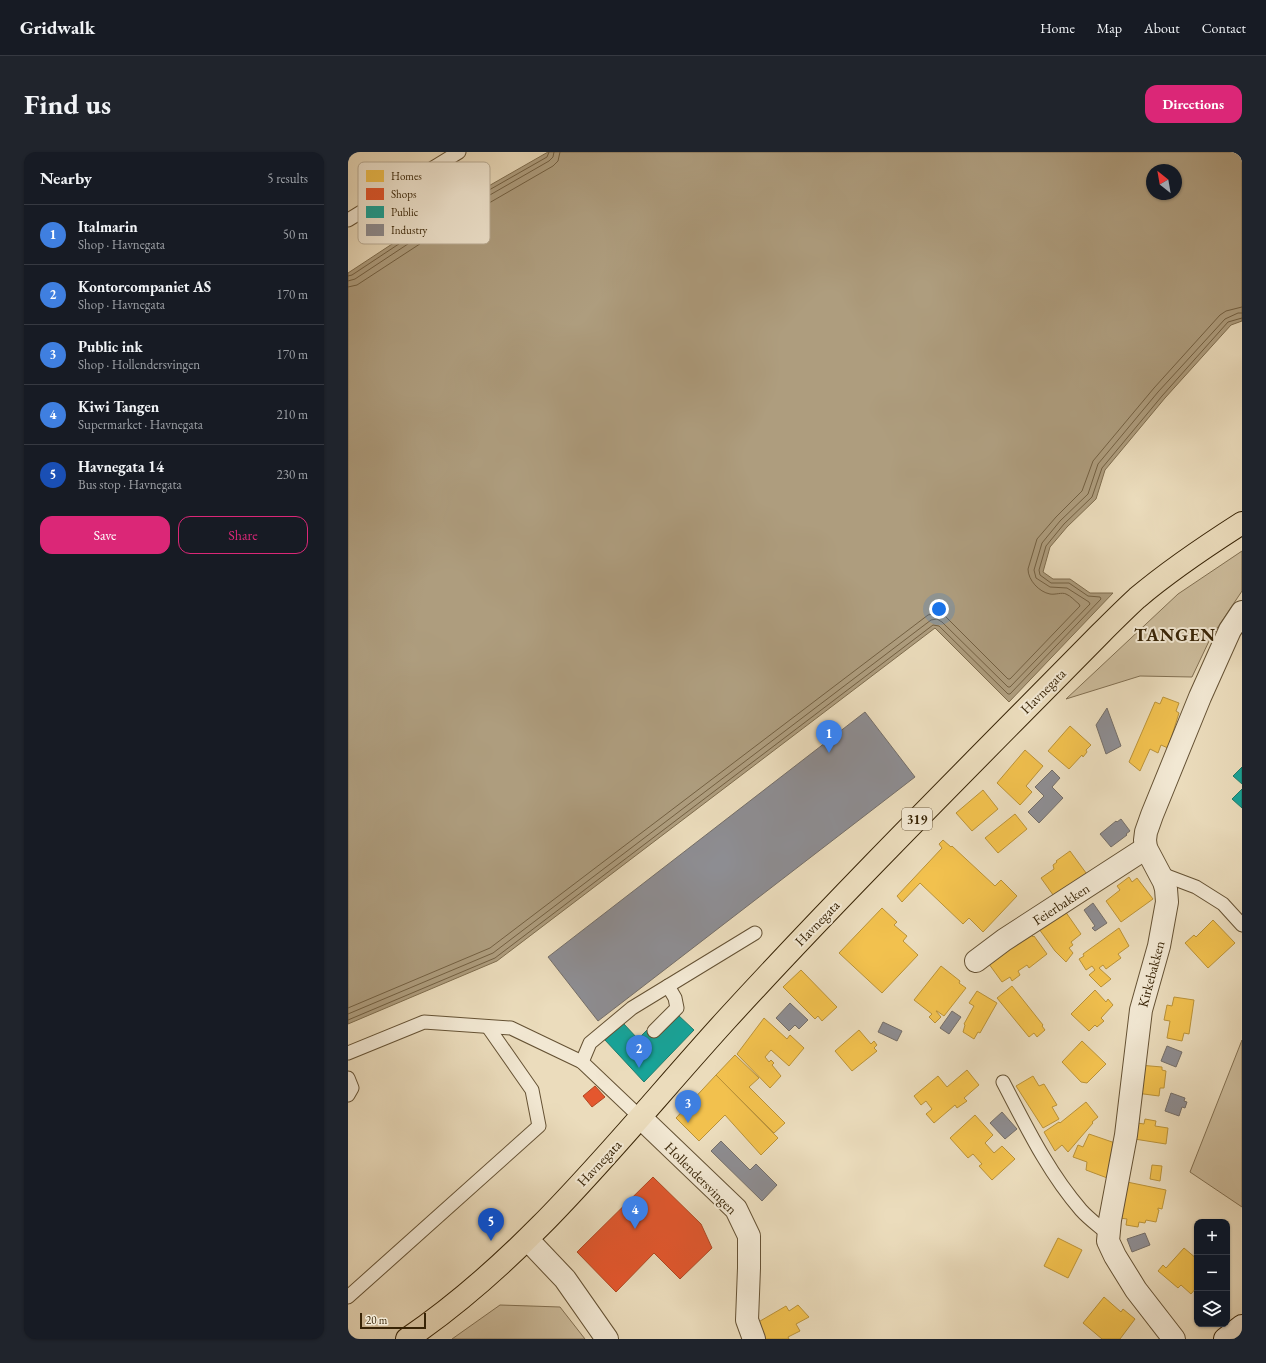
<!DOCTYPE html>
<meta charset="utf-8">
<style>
:root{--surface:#171b24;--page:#20242c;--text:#f1f3f6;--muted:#9ea1a6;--line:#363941;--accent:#db2777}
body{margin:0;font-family:"EB Garamond",serif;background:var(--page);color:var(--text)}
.controls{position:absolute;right:12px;bottom:12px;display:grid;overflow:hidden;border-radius:8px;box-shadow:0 1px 3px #0004}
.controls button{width:36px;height:36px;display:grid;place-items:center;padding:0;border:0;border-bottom:1px solid var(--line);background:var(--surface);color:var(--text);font:20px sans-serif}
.compass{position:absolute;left:798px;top:12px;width:36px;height:36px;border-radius:50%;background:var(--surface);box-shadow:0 1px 3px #0004;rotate:329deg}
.scale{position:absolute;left:12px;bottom:10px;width:66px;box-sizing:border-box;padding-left:4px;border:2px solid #382406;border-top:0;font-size:11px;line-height:14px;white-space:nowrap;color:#382406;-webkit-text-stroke:3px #f2e8d3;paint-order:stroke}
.you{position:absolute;left:591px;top:457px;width:14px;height:14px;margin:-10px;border:3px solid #fff;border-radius:50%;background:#1a73e8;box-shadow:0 0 0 6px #1a73e833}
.badge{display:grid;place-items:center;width:26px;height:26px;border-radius:50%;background:var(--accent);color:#fff;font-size:13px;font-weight:700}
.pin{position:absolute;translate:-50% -33px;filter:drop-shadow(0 1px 2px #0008)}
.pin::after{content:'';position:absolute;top:21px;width:14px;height:12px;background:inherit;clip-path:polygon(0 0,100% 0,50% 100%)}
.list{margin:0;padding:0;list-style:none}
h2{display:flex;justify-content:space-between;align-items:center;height:52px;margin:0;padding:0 16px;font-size:17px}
h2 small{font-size:13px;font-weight:400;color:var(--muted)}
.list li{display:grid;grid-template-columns:26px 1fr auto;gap:12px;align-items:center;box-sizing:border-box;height:60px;padding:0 16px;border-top:1px solid var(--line)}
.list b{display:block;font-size:15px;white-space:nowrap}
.list p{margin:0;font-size:13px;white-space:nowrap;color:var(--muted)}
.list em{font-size:13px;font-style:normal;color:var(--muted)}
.actions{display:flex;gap:8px;padding:12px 16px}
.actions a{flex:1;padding:9px 0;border:1px solid var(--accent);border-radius:12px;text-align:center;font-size:14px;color:var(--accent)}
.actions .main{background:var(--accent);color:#fff}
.icon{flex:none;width:22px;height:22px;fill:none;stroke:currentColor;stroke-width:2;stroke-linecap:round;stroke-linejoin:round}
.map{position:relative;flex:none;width:894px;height:1187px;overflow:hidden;border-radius:12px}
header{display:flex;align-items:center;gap:24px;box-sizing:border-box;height:56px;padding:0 20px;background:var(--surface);border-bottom:1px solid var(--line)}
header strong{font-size:19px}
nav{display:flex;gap:22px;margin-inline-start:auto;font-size:14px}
.intro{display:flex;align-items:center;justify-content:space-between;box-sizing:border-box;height:96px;padding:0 24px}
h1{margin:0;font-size:28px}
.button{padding:10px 18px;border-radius:12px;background:var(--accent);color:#fff;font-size:14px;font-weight:700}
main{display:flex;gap:24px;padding:0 24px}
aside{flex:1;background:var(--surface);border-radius:12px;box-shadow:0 1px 3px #0004}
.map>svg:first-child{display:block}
.green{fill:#cdbd9d;stroke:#827052}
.water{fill:#ae9d7e;stroke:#7f6d4e;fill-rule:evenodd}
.homes{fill:#f2c14e;stroke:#ba9238}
.shops{fill:#e4572e;stroke:#b04822}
.public{fill:#17a398;stroke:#217d6c}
.industry{fill:#8d8d92;stroke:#746e68}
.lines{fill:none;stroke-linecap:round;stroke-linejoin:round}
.shore{stroke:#736042;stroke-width:1}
.lane-casing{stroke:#655234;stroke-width:15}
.street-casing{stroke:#655234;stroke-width:24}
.secondary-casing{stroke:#382406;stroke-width:24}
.primary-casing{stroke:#382406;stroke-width:24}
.lane{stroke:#f2e8d3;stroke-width:13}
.street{stroke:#f2e8d3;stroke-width:22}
.secondary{stroke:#f2e8d3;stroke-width:22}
.primary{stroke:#ebdcbc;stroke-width:22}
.labels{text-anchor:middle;stroke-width:4;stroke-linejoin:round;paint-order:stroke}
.shield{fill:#f2e8d3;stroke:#705f44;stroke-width:1}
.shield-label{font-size:13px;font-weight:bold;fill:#382406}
.street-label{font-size:14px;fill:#382406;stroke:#f2e8d3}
.district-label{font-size:18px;font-weight:bold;letter-spacing:1px;fill:#382406;stroke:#f2e8d3}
.key{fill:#f2e8d3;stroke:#baad96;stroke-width:1}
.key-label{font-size:11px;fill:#382406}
</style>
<header>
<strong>Gridwalk</strong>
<nav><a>Home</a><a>Map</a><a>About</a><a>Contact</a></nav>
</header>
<div class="intro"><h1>Find us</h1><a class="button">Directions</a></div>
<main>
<aside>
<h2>Nearby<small>5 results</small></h2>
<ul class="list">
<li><span class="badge" style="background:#3f7fe0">1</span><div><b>Italmarin</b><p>Shop · Havnegata</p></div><em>50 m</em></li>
<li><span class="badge" style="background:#3f7fe0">2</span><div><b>Kontorcompaniet AS</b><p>Shop · Havnegata</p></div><em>170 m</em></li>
<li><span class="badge" style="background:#3f7fe0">3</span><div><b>Public ink</b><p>Shop · Hollendersvingen</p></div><em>170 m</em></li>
<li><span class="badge" style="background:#3f7fe0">4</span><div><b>Kiwi Tangen</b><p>Supermarket · Havnegata</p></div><em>210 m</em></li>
<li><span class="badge" style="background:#1a4fb4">5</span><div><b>Havnegata 14</b><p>Bus stop · Havnegata</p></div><em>230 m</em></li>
</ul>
<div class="actions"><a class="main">Save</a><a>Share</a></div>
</aside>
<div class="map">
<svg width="894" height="1187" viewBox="0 0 894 1187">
<rect width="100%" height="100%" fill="#ebdcbc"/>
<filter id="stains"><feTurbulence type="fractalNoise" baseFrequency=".005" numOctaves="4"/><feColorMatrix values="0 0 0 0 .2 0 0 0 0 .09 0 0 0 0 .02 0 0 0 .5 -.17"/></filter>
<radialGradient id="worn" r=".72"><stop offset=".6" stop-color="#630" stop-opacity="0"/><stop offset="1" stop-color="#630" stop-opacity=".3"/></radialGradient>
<g class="green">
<path d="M 894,399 L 894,439 L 862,487 L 844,525 L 792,524 L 718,547 L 830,442 Z"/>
<path d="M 894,888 L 894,1055 L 842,1020 Z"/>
<path d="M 152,1153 L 212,1155 L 237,1187 L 104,1187 Z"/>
</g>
<path class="water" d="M 200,0 L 894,0 L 894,169 L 883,173 L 817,246 L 757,318 L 748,347 L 719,375 L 702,395 L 695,420 L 705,427 L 722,427 L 742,441 L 765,441 L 661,550 L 587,476 L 149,809 L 0,872 L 0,121 L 76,71 ZM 804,18 L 828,18 L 828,42 L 804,42 Z"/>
<g class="homes">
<path d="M 815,545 L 831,551 L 828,559 L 831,561 L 820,596 L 813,593 L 810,601 L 802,597 L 792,619 L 781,610 L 807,550 L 812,552 Z"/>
<path d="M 722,574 L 743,593 L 738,598 L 739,600 L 735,605 L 734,603 L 721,617 L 700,599 Z"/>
<path d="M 677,598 L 695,614 L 678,634 L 684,640 L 672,653 L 649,631 Z"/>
<path d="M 635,638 L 650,657 L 624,679 L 608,661 Z"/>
<path d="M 667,662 L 679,677 L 650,701 L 637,686 Z"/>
<path d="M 595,688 L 603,695 L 604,694 L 647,734 L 653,728 L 669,744 L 635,780 L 621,766 L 615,772 L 572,731 L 554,750 L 549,744 L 594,696 L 591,692 Z"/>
<path d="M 722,699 L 741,725 L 708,747 L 693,726 L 706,717 L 705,713 L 709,710 L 708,709 Z"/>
<path d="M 781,725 L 784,730 L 789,726 L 805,747 L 773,770 L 758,749 L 772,738 L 769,734 Z"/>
<path d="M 534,756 L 549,770 L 546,773 L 559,784 L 555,789 L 570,803 L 534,841 L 491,801 Z"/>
<path d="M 717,759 L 733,782 L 723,790 L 725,793 L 721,796 L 725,801 L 718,810 L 707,799 L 691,777 Z"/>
<path d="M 865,768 L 887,791 L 860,816 L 837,791 L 846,783 L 848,785 Z"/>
<path d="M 771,776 L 781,794 L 770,802 L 773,806 L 758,817 L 755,813 L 751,816 L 763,827 L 753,835 L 741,823 L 747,818 L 744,814 L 738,818 L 731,807 L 736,804 L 735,802 Z"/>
<path d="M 683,782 L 685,785 L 686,784 L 699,802 L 681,816 L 679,813 L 670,819 L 672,823 L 664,829 L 662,825 L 654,830 L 638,808 Z"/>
<path d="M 593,814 L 612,829 L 611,831 L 618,836 L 596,864 L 589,859 L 588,859 L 593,865 L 587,871 L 581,865 L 584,862 L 566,848 Z"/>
<path d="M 453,818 L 489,855 L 474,869 L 470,864 L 467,867 L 435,835 Z"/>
<path d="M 664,834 L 695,873 L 694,874 L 697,878 L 689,885 L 686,881 L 681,885 L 649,846 Z"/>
<path d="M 747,838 L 758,850 L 760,847 L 765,853 L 753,866 L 756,869 L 749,875 L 747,873 L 741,879 L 723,862 Z"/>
<path d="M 629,839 L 649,851 L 632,881 L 630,880 L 626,887 L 615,880 L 617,873 L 616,872 L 626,854 L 621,851 Z"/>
<path d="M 826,845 L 846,848 L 841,882 L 836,881 L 834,889 L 819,886 L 822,869 L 816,868 L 819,853 L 824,854 Z"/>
<path d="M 416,866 L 439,887 L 442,883 L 456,896 L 441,914 L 423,898 L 417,905 L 421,910 L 423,908 L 426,911 L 424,913 L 433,924 L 422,936 L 389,902 Z"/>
<path d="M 511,878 L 523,892 L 526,889 L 529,893 L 526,896 L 529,899 L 504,919 L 487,899 Z"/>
<path d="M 734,889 L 758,912 L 739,931 L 733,930 L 714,910 Z"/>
<path d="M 387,903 L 411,926 L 401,935 L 437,971 L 426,981 L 368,923 Z"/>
<path d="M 791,913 L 814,915 L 814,918 L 818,919 L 816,936 L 812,936 L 811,944 L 788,941 Z"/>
<path d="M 619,918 L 631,933 L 616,946 L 619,949 L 609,956 L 607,953 L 586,971 L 578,962 L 584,957 L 578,949 L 573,953 L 566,944 L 590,924 L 599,935 Z"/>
<path d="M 368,923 L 430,986 L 413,1003 L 377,963 L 351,989 L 328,966 Z"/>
<path d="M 685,924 L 691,934 L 696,932 L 709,953 L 704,955 L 711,967 L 695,976 L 668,934 Z"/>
<path d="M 738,950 L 750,965 L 744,970 L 745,971 L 720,1000 L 714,993 L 707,999 L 696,980 L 711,970 L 712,971 Z"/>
<path d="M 627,963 L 645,983 L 637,991 L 646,1001 L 654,994 L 667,1007 L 644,1028 L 631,1014 L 634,1012 L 625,1002 L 620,1006 L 602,986 Z"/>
<path d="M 797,967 L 808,969 L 807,974 L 820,976 L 818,992 L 780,986 L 783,970 L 796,972 Z"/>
<path d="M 741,982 L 770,992 L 762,1027 L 738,1018 L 739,1010 L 725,1005 L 730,993 L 735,995 Z"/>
<path d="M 804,1013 L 814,1014 L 812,1029 L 802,1027 Z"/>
<path d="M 779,1030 L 818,1038 L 814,1057 L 810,1056 L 810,1058 L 811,1058 L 808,1070 L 798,1068 L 797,1071 L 791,1070 L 790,1075 L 778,1073 L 779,1067 L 772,1066 Z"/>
<path d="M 710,1086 L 734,1098 L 720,1126 L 696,1114 Z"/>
<path d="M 836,1096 L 849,1107 L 849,1135 L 843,1142 L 833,1133 L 830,1136 L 810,1119 L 815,1113 L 818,1116 Z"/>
<path d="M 756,1145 L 773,1160 L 775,1157 L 787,1167 L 772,1187 L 754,1187 L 735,1171 Z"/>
<path d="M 450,1153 L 461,1165 L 448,1172 L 452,1179 L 440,1185 L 441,1187 L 415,1187 L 407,1172 L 438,1154 L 441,1159 Z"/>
</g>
<g class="shops">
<path d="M 247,934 L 257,945 L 244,955 L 235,944 Z"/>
<path d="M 305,1025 L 353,1072 L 364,1096 L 332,1127 L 306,1101 L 268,1140 L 229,1100 Z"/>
</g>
<g class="public">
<path d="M 894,615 L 894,632 L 885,624 Z"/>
<path d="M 894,637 L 894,656 L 884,647 Z"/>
<path d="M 329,862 L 346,878 L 296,930 L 257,888 L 275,871 L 290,887 L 302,875 Z"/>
</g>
<g class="industry">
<path d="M 759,556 L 773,594 L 758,602 L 748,573 Z"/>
<path d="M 517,560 L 567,625 L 250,869 L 200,805 Z"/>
<path d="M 704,618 L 712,626 L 704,635 L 715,646 L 691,671 L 680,660 L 696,644 L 687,635 Z"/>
<path d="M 773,667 L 782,679 L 778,682 L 779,683 L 763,695 L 752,682 L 768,669 L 769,670 Z"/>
<path d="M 745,751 L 759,771 L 747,779 L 744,776 L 747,774 L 736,758 Z"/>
<path d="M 442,851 L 460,868 L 451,877 L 447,873 L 441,879 L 428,866 Z"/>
<path d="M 604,859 L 613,865 L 601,882 L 592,876 Z"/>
<path d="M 535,870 L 554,879 L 549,889 L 530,880 Z"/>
<path d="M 819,894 L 834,900 L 828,915 L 813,909 Z"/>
<path d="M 823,941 L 837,946 L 836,949 L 839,950 L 837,956 L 834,955 L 831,964 L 817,959 Z"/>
<path d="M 654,960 L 669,977 L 657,987 L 642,971 Z"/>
<path d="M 373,989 L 402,1018 L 408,1012 L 429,1033 L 414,1049 L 363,999 Z"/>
<path d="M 797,1081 L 802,1093 L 784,1100 L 779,1087 Z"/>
</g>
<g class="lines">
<g class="shore">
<path d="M 0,124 L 4,123 L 78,74 L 199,5 L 201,0"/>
<path d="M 0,129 L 7,127 L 81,78 L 201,9 L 205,5 L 206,0"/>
<path d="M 0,135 L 9,133 L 84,84 L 205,14 L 210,9 L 212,0"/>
<path d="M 0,856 L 142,796 L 580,463 L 589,461 L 597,464 L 660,527 L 662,527 L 732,454 L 731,452 C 727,449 723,444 718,442 C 714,440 707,443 702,442 C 691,440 680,428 680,417 L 689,387 L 708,365 L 734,339 L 745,309 L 806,236 L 872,163 L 878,159 L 894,155"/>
<path d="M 0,862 L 145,801 L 583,468 L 589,467 L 594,470 L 660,535 L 662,535 L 742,452 L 741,450 L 719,436 L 702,435 L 688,426 L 686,418 L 694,391 L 712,369 L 740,342 L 750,312 L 810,240 L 877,167 L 890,161 L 894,161"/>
<path d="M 0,868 L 147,806 L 585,473 L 591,474 L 660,542 L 662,542 L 753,447 L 752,445 L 740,444 L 721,431 L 703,431 L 692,423 L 691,418 L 698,394 L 716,372 L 744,345 L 754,316 L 814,244 L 880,170 L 894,166"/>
</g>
<defs>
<g id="lane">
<path d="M 0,68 L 111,0"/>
<path d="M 811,721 L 848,735 L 875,752 L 894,773"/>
<path d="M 306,879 L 329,856 L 327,846 L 320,834"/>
<path d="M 0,901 L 76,870 L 163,876 L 234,910 L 293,966"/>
<path d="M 234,910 L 242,891 L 284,856 L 407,781"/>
<path d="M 0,926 L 4,936 L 0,943"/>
<path d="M 655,930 C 678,974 700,1020 733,1058 C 741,1067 751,1074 760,1082"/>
<path d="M 0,1145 L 191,974 L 184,938 L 140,875"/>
</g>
<g id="street">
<path d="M 628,809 L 656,788 L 798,696"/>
<path d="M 293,966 L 388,1057 L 401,1084 L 401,1116 L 399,1168 L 406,1187"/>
<path d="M 180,1088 L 217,1127 L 259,1187"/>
<path d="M 826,1187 L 788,1138 L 767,1104 L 760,1089 L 762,1068 L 778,983 L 793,858 L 811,794 L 819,750 L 818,737 L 816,730 L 798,696 L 797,688 L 798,680 L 804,663 L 852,545 L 882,478 L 894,460"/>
</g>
<path id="secondary" d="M 877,1187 L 894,1174"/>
<path id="primary" d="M 59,1187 C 184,1102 277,979 378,868 C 499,736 626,610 752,482 C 764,470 776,458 789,446 C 822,418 858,394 894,371"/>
</defs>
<use href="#lane" class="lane-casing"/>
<use href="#street" class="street-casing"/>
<use href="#secondary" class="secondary-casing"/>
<use href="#primary" class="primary-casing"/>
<use href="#lane" class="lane"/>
<use href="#street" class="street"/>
<use href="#secondary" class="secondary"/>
<use href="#primary" class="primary"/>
</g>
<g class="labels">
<rect class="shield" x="554" y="656" width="30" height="22" rx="3"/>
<g class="shield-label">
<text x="569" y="672">319</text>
</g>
<g class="street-label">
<text transform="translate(695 539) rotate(-45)" y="5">Havnegata</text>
<text transform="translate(713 752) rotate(-33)" y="5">Feierbakken</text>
<text transform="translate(469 771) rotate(-46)" y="5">Havnegata</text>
<text transform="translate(803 822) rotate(-75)" y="5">Kirkebakken</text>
<text transform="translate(251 1011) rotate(-47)" y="5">Havnegata</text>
<text transform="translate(353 1026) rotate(45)" y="5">Hollendersvingen</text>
</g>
<g class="district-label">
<text x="827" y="489">TANGEN</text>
</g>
</g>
<rect x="10" y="10" width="132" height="82" rx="6" class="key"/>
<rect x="18" y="18" width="18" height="12" fill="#f2c14e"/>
<rect x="18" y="36" width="18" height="12" fill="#e4572e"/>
<rect x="18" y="54" width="18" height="12" fill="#17a398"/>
<rect x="18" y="72" width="18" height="12" fill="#8d8d92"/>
<g class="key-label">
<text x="43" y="28">Homes</text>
<text x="43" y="46">Shops</text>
<text x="43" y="64">Public</text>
<text x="43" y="82">Industry</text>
</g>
<rect width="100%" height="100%" filter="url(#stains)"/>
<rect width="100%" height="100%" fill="url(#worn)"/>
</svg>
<div class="controls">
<button>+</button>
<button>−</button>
<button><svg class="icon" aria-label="layers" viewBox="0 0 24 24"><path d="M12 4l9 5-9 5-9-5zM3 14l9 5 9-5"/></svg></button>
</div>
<svg class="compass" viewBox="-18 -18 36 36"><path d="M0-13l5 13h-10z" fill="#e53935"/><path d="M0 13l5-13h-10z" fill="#9ea1a6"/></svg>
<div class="scale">20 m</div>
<div class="you"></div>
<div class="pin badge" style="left:481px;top:601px;background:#3f7fe0">1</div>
<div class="pin badge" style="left:291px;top:916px;background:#3f7fe0">2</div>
<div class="pin badge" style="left:340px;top:971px;background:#3f7fe0">3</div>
<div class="pin badge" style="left:287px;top:1077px;background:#3f7fe0">4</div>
<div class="pin badge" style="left:143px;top:1089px;background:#1a4fb4">5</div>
</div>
</main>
